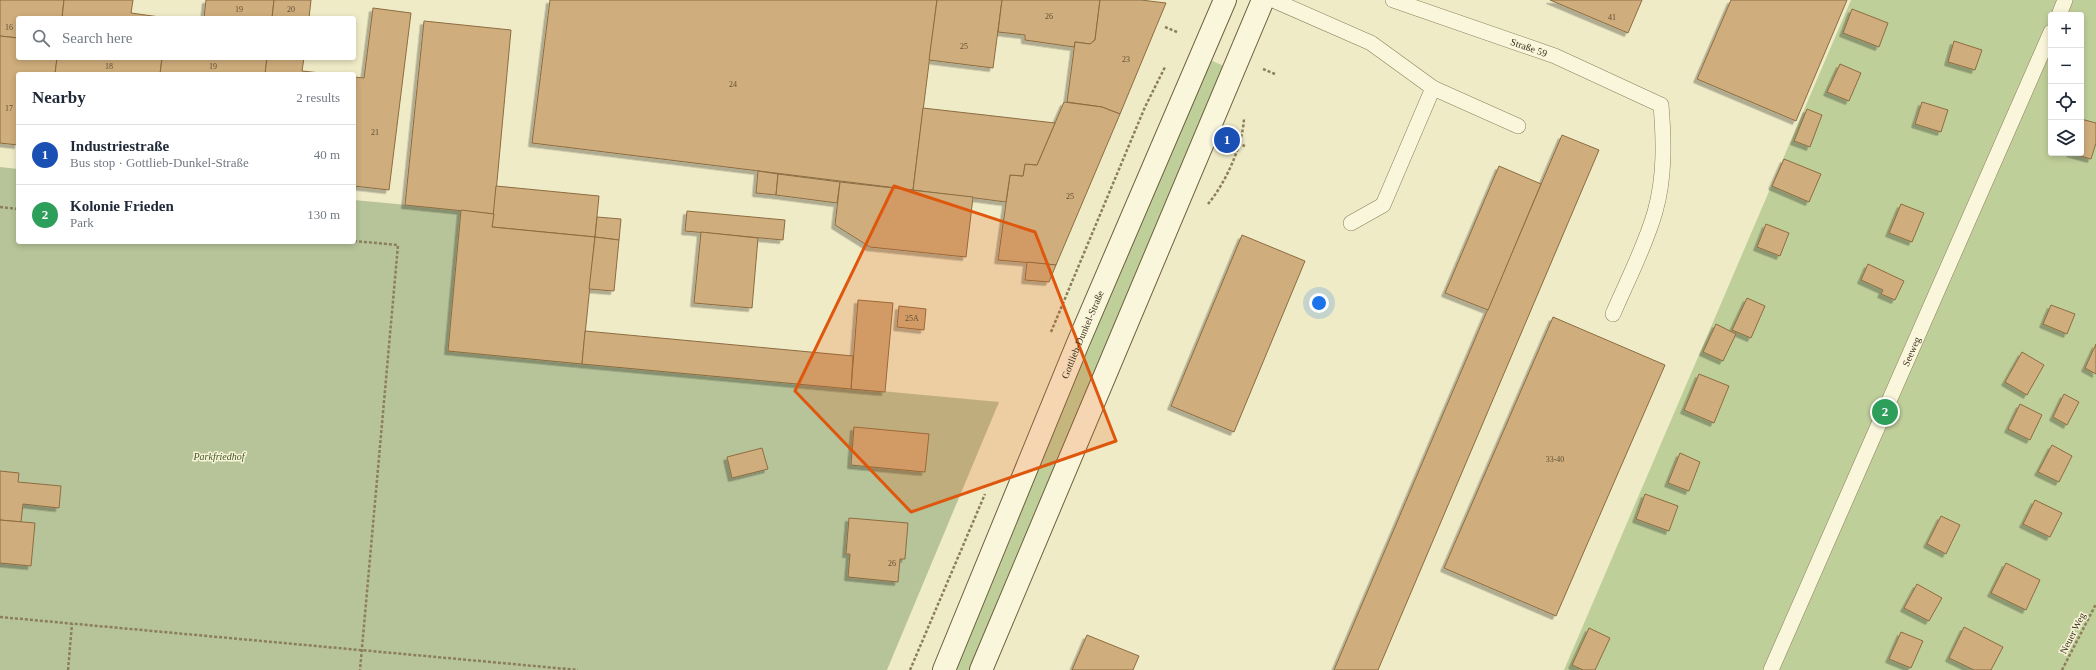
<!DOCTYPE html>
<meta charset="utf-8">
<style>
:root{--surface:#fff;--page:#f2f2f3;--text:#1f2937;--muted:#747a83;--line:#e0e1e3;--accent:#1a73e8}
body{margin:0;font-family:Georgia,serif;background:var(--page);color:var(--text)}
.controls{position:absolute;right:12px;top:12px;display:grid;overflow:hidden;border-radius:4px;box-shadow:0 2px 6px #0003}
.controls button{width:36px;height:36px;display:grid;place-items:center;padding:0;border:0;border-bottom:1px solid var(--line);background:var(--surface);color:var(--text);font:20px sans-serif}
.you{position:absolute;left:1319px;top:303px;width:14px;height:14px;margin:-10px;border:3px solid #fff;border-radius:50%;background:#1a73e8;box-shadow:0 0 0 6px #1a73e833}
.badge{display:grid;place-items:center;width:26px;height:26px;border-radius:50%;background:var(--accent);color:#fff;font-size:13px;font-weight:700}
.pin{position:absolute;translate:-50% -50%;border:2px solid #fff;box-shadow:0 1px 4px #0006}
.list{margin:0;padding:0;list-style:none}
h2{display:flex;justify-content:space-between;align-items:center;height:52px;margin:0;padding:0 16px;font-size:17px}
h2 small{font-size:13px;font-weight:400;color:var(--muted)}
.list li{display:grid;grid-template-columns:26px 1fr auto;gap:12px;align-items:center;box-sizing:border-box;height:60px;padding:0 16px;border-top:1px solid var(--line)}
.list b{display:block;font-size:15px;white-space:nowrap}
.list p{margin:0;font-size:13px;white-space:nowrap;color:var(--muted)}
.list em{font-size:13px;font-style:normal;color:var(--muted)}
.icon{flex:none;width:22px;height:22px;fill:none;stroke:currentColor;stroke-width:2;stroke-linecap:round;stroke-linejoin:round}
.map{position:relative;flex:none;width:2096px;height:670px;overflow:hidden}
.search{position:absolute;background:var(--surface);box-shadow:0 2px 6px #0003;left:16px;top:16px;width:340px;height:44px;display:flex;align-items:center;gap:10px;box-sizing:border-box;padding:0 14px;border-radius:4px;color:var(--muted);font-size:15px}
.panel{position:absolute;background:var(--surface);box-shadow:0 2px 6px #0003;left:16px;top:72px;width:340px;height:172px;border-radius:4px}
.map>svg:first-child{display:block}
.green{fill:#bfcf9a;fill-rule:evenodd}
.cemetery{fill:#b7c499}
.building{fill:#cfad7c;stroke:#8c6c41;filter:url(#shadow)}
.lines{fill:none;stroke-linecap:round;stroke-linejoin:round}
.lane-casing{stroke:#8c7e5c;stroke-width:16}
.secondary-casing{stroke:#6e5f3f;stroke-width:24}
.path{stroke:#8c7e5c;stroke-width:2.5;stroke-dasharray:3 2;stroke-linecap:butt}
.lane{stroke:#faf6db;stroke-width:15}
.secondary{stroke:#faf6db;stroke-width:22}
.marked{fill:#df570d;fill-opacity:0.2;stroke:#df570d;stroke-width:3;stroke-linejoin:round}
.labels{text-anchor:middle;stroke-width:3;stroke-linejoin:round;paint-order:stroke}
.number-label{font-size:8px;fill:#615137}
.street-label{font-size:10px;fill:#3c3220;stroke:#f7f3d7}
.park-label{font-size:10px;font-style:italic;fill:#435926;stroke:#f7f3d7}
</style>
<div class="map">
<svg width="2096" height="670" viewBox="0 0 2096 670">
<defs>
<filter id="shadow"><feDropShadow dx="-3.5" dy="3.5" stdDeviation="0" flood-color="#0004"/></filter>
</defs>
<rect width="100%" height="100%" fill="#f0ebc7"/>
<g class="green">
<path d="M 1851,0 L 2096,0 L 2096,670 L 1564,670 ZM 2051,15 L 2081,15 L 2081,153 L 2051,153 Z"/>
<path d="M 1210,60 L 1224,66 L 973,670 L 952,670 L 1055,423 Z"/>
</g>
<path class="cemetery" d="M 0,167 L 18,169 L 18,242 L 354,242 L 354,200 L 461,210 L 448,351 L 999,402 L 887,670 L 0,670 Z"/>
<g class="building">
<path d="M 0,0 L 64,0 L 62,18 L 18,18 L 18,38 L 0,36 Z"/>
<path d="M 64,0 L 133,0 L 131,13 L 167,18 L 62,18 Z"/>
<path d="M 206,0 L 274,0 L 272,18 L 204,18 Z"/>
<path d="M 274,0 L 311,0 L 309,18 L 272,18 Z"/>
<path d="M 550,0 L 937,0 L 913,190 L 532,143 Z"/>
<path d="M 937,0 L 1002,0 L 993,68 L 929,60 Z"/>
<path d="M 1002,0 L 1100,0 L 1095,40 L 1090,44 L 1075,42 L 1074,47 L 1025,40 L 1025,35 L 998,32 Z"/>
<path d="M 1100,0 L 1141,0 L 1166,3 L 1120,114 L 1102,107 L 1067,102 L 1075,42 L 1090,44 L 1095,40 Z"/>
<path d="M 1550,0 L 1642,0 L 1628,33 Z"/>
<path d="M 1731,0 L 1847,0 L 1796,121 L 1697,79 Z"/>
<path d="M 373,8 L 411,13 L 389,190 L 354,186 L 354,77 L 364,78 Z"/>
<path d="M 1852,9 L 1888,23 L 1879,47 L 1843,33 Z"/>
<path d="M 424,21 L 511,30 L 494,214 L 405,205 Z"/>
<path d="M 0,36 L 18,38 L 18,58 L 57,58 L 55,74 L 18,74 L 18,145 L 0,143 Z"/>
<path d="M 1954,41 L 1982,50 L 1975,70 L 1948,62 Z"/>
<path d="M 57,58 L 162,58 L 160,74 L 55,74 Z"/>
<path d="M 162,58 L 267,58 L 265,74 L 160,74 Z"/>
<path d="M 267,58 L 304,58 L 302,71 L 330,74 L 265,74 Z"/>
<path d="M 1840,64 L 1861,73 L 1849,101 L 1827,92 Z"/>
<path d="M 1064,102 L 1102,107 L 1120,114 L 1056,265 L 998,260 L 1010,175 L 1023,176 L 1025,164 L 1037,165 Z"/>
<path d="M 1922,102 L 1948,110 L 1941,132 L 1915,124 Z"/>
<path d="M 923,108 L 1055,123 L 1037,165 L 1025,164 L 1023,176 L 1010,175 L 1006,202 L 913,190 Z"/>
<path d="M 1807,109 L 1822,115 L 1810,147 L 1794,141 Z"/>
<path d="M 2081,119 L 2096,123 L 2096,143 L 2091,159 L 2070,153 L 2081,153 Z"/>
<path d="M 1562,135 L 1599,150 L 1378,670 L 1334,670 Z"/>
<path d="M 1784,159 L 1821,174 L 1809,202 L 1772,186 Z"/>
<path d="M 1499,166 L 1541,184 L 1488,310 L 1445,293 Z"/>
<path d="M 758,171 L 778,174 L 776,195 L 756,193 Z"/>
<path d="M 778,174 L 840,182 L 837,203 L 776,195 Z"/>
<path d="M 840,182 L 973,197 L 966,257 L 870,247 L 835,225 Z"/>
<path d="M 496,186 L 599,196 L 595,237 L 492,227 Z"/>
<path d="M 1901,204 L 1924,213 L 1912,242 L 1889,233 Z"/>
<path d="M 461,210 L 494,214 L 492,227 L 595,237 L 582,364 L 448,351 Z"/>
<path d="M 687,211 L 785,220 L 783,240 L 685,231 Z"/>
<path d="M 597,217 L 621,219 L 619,240 L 595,237 Z"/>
<path d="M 1766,224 L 1789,233 L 1780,256 L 1757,247 Z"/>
<path d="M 701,232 L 758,238 L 752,308 L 694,303 Z"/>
<path d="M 1242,235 L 1305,261 L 1234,432 L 1171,406 Z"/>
<path d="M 595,237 L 619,240 L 614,291 L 589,289 Z"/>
<path d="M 1027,262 L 1056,265 L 1049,282 L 1025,280 Z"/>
<path d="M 1868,264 L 1904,281 L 1895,300 L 1881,294 L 1883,290 L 1861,280 Z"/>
<path d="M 1747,298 L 1765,306 L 1751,338 L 1732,330 Z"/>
<path d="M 858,300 L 893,303 L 885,392 L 851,389 Z"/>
<path d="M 2051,305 L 2075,314 L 2067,334 L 2043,324 Z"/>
<path d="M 899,306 L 926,309 L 924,330 L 897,327 Z"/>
<path d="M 1553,317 L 1665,365 L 1556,616 L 1444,568 Z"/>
<path d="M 1716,324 L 1736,334 L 1723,361 L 1703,352 Z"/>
<path d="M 585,331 L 853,356 L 851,389 L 582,364 Z"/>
<path d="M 2096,344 L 2096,374 L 2085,368 Z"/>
<path d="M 2022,352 L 2044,365 L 2027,395 L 2005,382 Z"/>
<path d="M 1699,374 L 1729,386 L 1714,423 L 1684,410 Z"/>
<path d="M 2064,394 L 2079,402 L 2067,425 L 2053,417 Z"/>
<path d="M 2020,404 L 2042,415 L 2030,440 L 2008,429 Z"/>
<path d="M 854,427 L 929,434 L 925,472 L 851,465 Z"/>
<path d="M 2052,445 L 2072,456 L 2059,482 L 2038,472 Z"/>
<path d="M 762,448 L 768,469 L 732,478 L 727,457 Z"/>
<path d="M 1680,453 L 1700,462 L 1689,491 L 1668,483 Z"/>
<path d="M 0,471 L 19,473 L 18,482 L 61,486 L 59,508 L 23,504 L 21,522 L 0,520 Z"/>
<path d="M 1645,494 L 1678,506 L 1669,531 L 1636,519 Z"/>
<path d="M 2035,500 L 2062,513 L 2050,537 L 2023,524 Z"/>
<path d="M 1941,516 L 1960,525 L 1946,554 L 1927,544 Z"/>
<path d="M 849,518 L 908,523 L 905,559 L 900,559 L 898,582 L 848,577 L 850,554 L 846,554 Z"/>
<path d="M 0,520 L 35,523 L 31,566 L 0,563 Z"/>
<path d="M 2006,563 L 2040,580 L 2026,610 L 1991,593 Z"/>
<path d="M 1917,584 L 1942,598 L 1929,621 L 1904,608 Z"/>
<path d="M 1964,627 L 2003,647 L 1991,670 L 1974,670 L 1949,658 Z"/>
<path d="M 1589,628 L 1610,638 L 1595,670 L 1583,670 L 1572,665 Z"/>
<path d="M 1901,632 L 1923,641 L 1911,668 L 1889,659 Z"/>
<path d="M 1087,635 L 1139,656 L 1133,670 L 1072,670 Z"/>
</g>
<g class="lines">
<defs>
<g id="lane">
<path d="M 1273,0 L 1371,43 L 1433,88 L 1518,126"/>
<path id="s1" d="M 1393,0 L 1555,56 L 1661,105 C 1664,140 1665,177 1655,212 C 1645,247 1627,281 1613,314"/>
<path d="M 2059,15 L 2065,0"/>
<path d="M 1351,223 L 1383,205 L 1433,88"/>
<path id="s2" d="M 1771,670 L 2051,32"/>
</g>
<g id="secondary">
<path id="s3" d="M 944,670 L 1078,343 L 1225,0"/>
<path d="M 981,670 L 1263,0"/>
</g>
</defs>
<use href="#lane" class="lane-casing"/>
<use href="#secondary" class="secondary-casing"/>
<g class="path">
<path d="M 1165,27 L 1177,32"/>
<path d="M 1263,69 L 1275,74"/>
<path d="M 1233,142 L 1245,146"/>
<path d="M 1208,204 C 1225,184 1243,145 1244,118"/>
<path d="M 0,207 L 18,209"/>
<path d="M 354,241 L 398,245 L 360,670"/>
<path d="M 1051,332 L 1145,107 L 1165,67"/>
<path d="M 0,617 L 578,670"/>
<path d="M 68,670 L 72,624"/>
<path d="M 910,670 L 985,494"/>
<path d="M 2062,670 L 2096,604"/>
</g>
<use href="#lane" class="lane"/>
<use href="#secondary" class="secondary"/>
</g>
<path class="marked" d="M 894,186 L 1035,232 L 1116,441 L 911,512 L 795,391 Z"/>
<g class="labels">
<g class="number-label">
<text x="239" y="12">19</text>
<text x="291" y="12">20</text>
<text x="1049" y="19">26</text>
<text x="1612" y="20">41</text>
<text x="9" y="30">16</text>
<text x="964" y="49">25</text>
<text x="1126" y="62">23</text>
<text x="109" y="69">18</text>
<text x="213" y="69">19</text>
<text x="733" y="87">24</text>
<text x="9" y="111">17</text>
<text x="375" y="135">21</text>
<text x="1070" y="199">25</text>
<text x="912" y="321">25A</text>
<text x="1555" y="462">33-40</text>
<text x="892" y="566">26</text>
</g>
<g class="street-label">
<text dy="4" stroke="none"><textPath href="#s1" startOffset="144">Straße 59</textPath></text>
<text dy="4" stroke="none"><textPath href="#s3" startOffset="363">Gottlieb-Dunkel-Straße</textPath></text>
<text dy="4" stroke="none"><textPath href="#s2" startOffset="348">Seeweg</textPath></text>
<text transform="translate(2072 633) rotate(-63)" y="4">Neuer Weg</text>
</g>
<g class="park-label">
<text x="219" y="460">Parkfriedhof</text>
</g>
</g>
</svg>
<div class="controls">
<button>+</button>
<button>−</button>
<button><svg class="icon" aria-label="locate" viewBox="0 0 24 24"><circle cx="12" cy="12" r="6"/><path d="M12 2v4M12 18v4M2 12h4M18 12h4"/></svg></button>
<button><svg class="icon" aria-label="layers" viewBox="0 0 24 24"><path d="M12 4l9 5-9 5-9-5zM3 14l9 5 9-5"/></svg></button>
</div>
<div class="you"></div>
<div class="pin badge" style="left:1227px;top:140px;background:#1a4fb4">1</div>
<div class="pin badge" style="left:1885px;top:412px;background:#2e9e5b">2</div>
<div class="search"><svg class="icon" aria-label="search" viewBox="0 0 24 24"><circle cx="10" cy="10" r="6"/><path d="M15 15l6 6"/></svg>Search here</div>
<section class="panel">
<h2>Nearby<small>2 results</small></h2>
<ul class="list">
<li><span class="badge" style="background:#1a4fb4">1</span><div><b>Industriestraße</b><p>Bus stop · Gottlieb-Dunkel-Straße</p></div><em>40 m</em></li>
<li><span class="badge" style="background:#2e9e5b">2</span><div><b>Kolonie Frieden</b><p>Park</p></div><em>130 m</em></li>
</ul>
</section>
</div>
